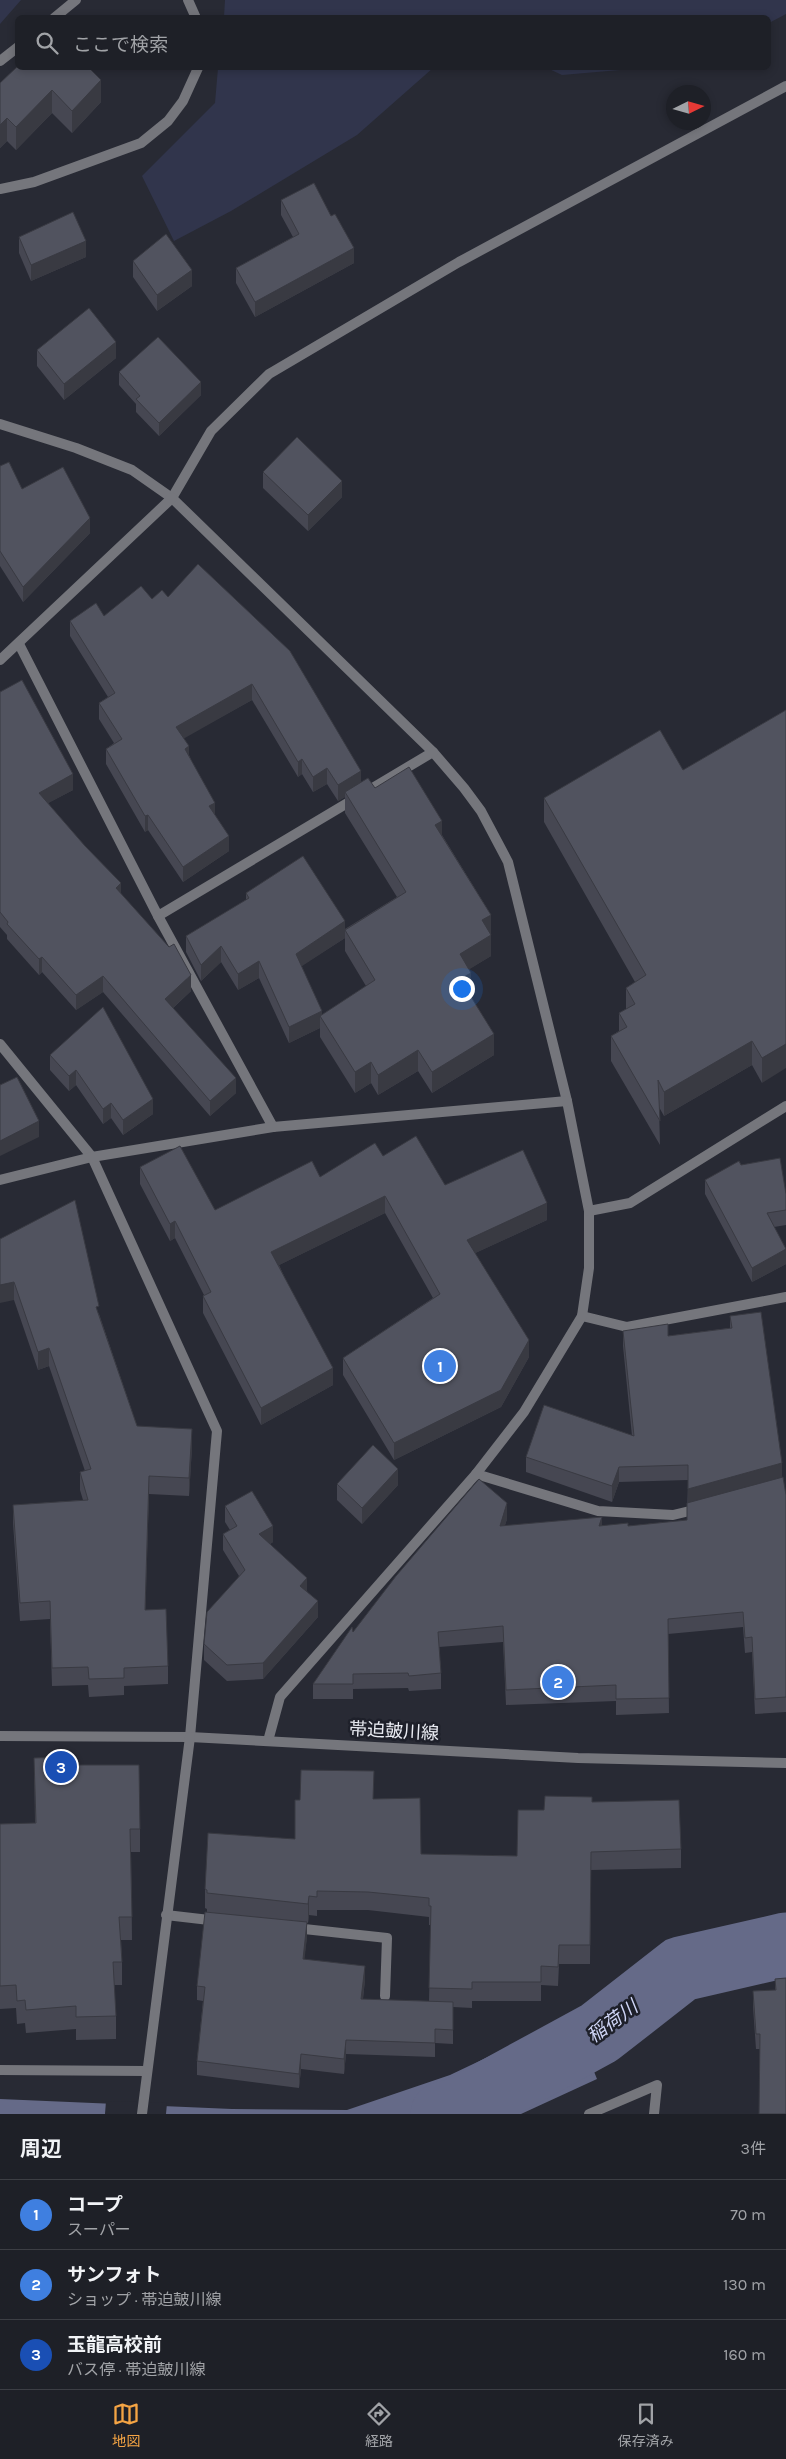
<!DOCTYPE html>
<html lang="ja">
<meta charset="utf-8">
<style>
:root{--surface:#1e2027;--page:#2b2d33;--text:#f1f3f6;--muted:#a1a3a7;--line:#3c3e44;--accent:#f4a444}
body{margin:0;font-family:Karla,"Noto Sans JP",sans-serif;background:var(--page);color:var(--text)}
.compass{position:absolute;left:666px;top:85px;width:45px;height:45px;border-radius:50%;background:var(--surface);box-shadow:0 2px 8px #0003;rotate:85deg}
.you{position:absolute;left:461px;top:988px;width:18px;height:18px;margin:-12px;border:4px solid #fff;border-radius:50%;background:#1a73e8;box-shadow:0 0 0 8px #1a73e833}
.badge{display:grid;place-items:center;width:32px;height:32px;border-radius:50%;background:var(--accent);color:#fff;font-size:16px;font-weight:700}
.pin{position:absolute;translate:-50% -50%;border:2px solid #fff;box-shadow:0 1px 5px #0006}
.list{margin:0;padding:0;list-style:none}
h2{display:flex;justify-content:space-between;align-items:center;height:65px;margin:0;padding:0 20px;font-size:21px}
h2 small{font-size:16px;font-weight:400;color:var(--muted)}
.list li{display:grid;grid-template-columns:32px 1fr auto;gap:15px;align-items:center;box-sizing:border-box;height:70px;padding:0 20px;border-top:1px solid var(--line)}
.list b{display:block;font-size:19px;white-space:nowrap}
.list p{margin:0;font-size:16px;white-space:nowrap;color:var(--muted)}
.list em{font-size:16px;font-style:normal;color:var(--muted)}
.icon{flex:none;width:28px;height:28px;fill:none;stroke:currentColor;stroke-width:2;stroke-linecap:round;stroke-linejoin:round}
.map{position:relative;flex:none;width:786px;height:2114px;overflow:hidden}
.search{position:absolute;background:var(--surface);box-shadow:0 2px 8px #0003;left:15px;right:15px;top:15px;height:55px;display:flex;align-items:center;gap:12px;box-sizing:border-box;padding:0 18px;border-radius:8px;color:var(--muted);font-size:19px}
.sheet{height:275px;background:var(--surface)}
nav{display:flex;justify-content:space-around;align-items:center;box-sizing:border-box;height:70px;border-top:1px solid var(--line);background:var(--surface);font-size:14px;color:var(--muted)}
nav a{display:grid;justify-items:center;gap:2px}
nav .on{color:var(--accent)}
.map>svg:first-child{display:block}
.green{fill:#31354c}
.water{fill:#656a88}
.pier{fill:#282a34}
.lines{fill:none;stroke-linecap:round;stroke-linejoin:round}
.river{stroke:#656a88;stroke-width:65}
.service{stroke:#75767c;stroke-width:10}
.minor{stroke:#75767c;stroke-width:10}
.tertiary{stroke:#75767c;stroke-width:10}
.wall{fill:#464752;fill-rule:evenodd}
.shaded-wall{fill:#393a42}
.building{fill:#51535f;stroke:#393a42}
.labels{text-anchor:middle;stroke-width:5;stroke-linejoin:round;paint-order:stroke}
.street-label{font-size:18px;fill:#eaecf3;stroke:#1e202a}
.water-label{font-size:19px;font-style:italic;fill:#cfd5f6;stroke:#1e202a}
</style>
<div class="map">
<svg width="786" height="2114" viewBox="0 0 786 2114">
<rect width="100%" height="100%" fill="#282a34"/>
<g class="green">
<path d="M 0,0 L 21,0 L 0,24 Z"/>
<path d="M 225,0 L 786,0 L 786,14 L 769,23 L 768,18 L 224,17 Z"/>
<path d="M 218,68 L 433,68 L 357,135 L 231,211 L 174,241 L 142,176 L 215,103 Z"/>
<path d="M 547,68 L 643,68 L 562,75 Z"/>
</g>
<path class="water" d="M 572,2017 L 597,2079 L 521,2114 L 0,2114 L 0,2099 L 232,2109 L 347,2110 L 450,2075 Z"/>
<path class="pier" d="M 106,2101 L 167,2103 L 166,2114 L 105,2114 Z"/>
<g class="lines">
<path class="river" d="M 443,2114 L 456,2111 L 599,2033 L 681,1969 L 786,1945"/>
<g class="service">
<path d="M 172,498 L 211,431 L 269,374 L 459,262 L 786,86"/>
<path d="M 582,1316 L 627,1327 L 786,1297"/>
<path d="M 476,1474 L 598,1511 L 673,1515 L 698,1509"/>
</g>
<g class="minor">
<path d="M 188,0 L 196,18"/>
<path d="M 54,18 L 76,0"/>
<path d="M 0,61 L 18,47"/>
<path d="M 0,189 L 34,182 L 141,143 L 168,121 L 183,101 L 198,68"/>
<path d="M 0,424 L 76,448 L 132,470 L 172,498 L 433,752 L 464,788 L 481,811 L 508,862 L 567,1101 L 589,1211 L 589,1268 L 582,1316 L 524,1412 L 476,1474 L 280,1697 L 268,1741"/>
<path d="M 19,644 L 158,916 L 273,1127"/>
<path d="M 0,660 L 172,498"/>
<path d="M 158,916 L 433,752"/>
<path d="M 0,1044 L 92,1157 L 217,1431 L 190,1737"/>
<path d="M 0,1180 L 92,1157 L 273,1127 L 567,1101"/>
<path d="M 589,1211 L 630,1203 L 786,1106"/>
<path d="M 166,1915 L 218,1921"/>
<path d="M 295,1928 L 387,1938 L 385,1996"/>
<path d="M 0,2070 L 146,2071"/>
<path d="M 589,2114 L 657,2085 L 654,2114"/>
</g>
<g class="tertiary">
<path d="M 0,1736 L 190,1737 L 578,1758 L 786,1763"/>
<path d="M 142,2114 L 190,1737"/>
</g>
</g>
<g class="wall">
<path d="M 18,66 L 101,102 L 72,133 L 52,113 L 16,150 L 7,141 L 0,148 L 0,83 Z"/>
<path d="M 281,200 L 331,216 L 354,263 L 255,317 L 236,283 L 236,268 L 293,237 L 281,215 Z"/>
<path d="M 19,237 L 86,257 L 31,281 L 19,253 Z"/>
<path d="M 133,261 L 192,286 L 157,311 L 133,277 Z"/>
<path d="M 37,350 L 116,358 L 64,400 L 37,366 Z"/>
<path d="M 119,372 L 201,395 L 159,436 L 136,412 L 136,404 L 119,385 Z"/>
<path d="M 0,466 L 22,489 L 90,533 L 23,602 L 0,566 Z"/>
<path d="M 263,472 L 342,497 L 308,531 L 263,488 Z"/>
<path d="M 168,597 L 361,782 L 375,788 L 442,835 L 491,915 L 491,956 L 469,969 L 471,993 L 469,995 L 494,1055 L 432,1093 L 418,1071 L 378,1095 L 371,1083 L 355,1093 L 320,1037 L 320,1028 L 289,1043 L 259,978 L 238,990 L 221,962 L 201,981 L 186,952 L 186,936 L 246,900 L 246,893 L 345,929 L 397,897 L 345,813 L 345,797 L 338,801 L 327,784 L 313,792 L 302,774 L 298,777 L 252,700 L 183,738 L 189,755 L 215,815 L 229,851 L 183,882 L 148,830 L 145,832 L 106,764 L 106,749 L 114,743 L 99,719 L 99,703 L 108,697 L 70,636 L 70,621 L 104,616 L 152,599 ZM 345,938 L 345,951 L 366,986 L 322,1015 L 301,966 Z"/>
<path d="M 0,692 L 73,790 L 48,803 L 121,894 L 191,991 L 173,1008 L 236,1093 L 210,1116 L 103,992 L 76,1010 L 42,972 L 39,975 L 7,939 L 7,935 L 0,927 Z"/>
<path d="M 786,710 L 762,1083 L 752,1065 L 664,1116 L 659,1107 L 660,1145 L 611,1061 L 611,1036 L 619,1031 L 619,1013 L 626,1009 L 626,988 L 635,982 L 544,822 L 544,798 L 683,770 Z"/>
<path d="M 50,1055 L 153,1114 L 123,1135 L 111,1118 L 103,1124 L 76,1085 L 69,1091 L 50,1070 Z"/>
<path d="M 383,1156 L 445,1185 L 547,1220 L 475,1253 L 529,1357 L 501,1407 L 394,1460 L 343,1375 L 343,1358 L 433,1298 L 385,1213 L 279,1265 L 333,1385 L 261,1425 L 203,1313 L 203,1296 L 204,1295 L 175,1238 L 170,1241 L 140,1184 L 140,1167 L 215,1210 L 320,1177 Z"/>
<path d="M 741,1165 L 786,1194 L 786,1225 L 774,1227 L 786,1264 L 752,1282 L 705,1194 L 705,1180 Z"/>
<path d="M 0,1239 L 99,1314 L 137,1426 L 192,1447 L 189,1496 L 149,1494 L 145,1610 L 168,1666 L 168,1684 L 124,1686 L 124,1695 L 89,1697 L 88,1685 L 52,1686 L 50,1619 L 20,1621 L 13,1523 L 13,1505 L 83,1500 L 80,1490 L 80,1472 L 85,1471 L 49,1366 L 38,1370 L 14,1300 Z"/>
<path d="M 730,1316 L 782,1477 L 786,1495 L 786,1712 L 755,1714 L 752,1652 L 745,1653 L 743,1627 L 668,1634 L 669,1713 L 616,1715 L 616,1701 L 506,1705 L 503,1642 L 439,1647 L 441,1673 L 441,1689 L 409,1691 L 408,1688 L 353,1689 L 353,1699 L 313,1699 L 313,1684 L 353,1632 L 507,1519 L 505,1525 L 628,1526 L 687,1520 L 688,1480 L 619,1482 L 612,1502 L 526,1472 L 526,1457 L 632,1436 L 623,1346 L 623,1331 L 668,1336 L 730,1328 Z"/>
<path d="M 337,1484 L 398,1485 L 362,1524 L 337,1500 Z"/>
<path d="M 225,1506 L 273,1542 L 270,1544 L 307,1591 L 318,1617 L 263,1679 L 227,1681 L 204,1660 L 204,1644 L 239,1576 L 223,1550 L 223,1534 L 230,1530 L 225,1522 Z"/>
<path d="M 34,1758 L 67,1765 L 140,1829 L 140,1852 L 131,1852 L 132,1940 L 121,1940 L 122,1962 L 122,1985 L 114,1985 L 116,2016 L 116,2039 L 76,2040 L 76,2029 L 26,2033 L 25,2023 L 17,2024 L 16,2008 L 0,2009 L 0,1824 L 35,1823 Z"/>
<path d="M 374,1799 L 421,1854 L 517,1856 L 544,1810 L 592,1802 L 681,1849 L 681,1868 L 591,1870 L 590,1964 L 559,1964 L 558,1986 L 541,1985 L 541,2001 L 472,2001 L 472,2008 L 453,2007 L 453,2044 L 435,2043 L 435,2057 L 346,2054 L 344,2074 L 301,2069 L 299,2088 L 197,2075 L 197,2061 L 203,2001 L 197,2000 L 197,1986 L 207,1912 L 207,1909 L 205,1908 L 205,1889 L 295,1839 ZM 317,1910 L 368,1910 L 429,1917 L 429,1925 L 431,1925 L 429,2001 L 363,1999 L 365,1980 L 304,1959 L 307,1937 L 307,1923 L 308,1923 L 309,1915 L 317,1916 Z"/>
<path d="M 786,1978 L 760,2049 L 756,2049 L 753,2007 L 753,1991 L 775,1990 L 775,1979 Z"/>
</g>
<g class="shaded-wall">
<path d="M 101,80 L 101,102 L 72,133 L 72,111 Z"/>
<path d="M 52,90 L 52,113 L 16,150 L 16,127 Z"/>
<path d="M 7,118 L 7,141 L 0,148 L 0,125 Z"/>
<path d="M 86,241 L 86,257 L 31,281 L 31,265 Z"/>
<path d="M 354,248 L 354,263 L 255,317 L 255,302 Z"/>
<path d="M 192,270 L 192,286 L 157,311 L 157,295 Z"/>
<path d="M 116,342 L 116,358 L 64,400 L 64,384 Z"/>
<path d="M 201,382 L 201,395 L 159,436 L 159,423 Z"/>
<path d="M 342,481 L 342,497 L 308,531 L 308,515 Z"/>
<path d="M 90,518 L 90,533 L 23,602 L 23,587 Z"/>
<path d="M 252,684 L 252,700 L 176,743 L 176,727 Z"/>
<path d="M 189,746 L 189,762 L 185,749 Z"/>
<path d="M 302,759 L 302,774 L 298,777 L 298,762 Z"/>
<path d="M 327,768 L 327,784 L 313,792 L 313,777 Z"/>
<path d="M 361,771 L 361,787 L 345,792 L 345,797 L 338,801 L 338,785 Z"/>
<path d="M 73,774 L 73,790 L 39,808 L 39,793 Z"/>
<path d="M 215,803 L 215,818 L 209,806 Z"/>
<path d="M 148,815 L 148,830 L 145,832 L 145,816 Z"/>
<path d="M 442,821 L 442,841 L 435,825 Z"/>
<path d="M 229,836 L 229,851 L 183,882 L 183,867 Z"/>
<path d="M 121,883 L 121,898 L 116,888 Z"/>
<path d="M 491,915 L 491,956 L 460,975 L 460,954 L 482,920 Z"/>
<path d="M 345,921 L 345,938 L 296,970 L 296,954 Z"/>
<path d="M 221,946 L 221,962 L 201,981 L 201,965 Z"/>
<path d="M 42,957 L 42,972 L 39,975 L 39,959 Z"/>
<path d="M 259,961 L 259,978 L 238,990 L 238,974 Z"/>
<path d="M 471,973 L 471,993 L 460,1000 L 460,979 Z"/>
<path d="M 191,975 L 191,991 L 165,1015 L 165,999 Z"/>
<path d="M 103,976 L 103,992 L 76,1010 L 76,995 Z"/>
<path d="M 322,1011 L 322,1019 L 320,1016 L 320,1028 L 289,1043 L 289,1027 Z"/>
<path d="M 494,1034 L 494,1055 L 432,1093 L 432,1072 Z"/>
<path d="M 752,1041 L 752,1065 L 664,1116 L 664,1092 Z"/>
<path d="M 786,1044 L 786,1068 L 762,1083 L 762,1058 Z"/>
<path d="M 418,1050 L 418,1071 L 378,1095 L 378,1075 Z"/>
<path d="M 371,1062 L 371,1083 L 355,1093 L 355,1072 Z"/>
<path d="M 76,1070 L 76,1085 L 69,1091 L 69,1076 Z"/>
<path d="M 236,1078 L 236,1093 L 210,1116 L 210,1101 Z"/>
<path d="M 153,1099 L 153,1114 L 123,1135 L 123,1120 Z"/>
<path d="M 111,1103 L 111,1118 L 103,1124 L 103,1109 Z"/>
<path d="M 39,1121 L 39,1137 L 0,1156 L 0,1141 Z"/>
<path d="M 385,1196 L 385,1213 L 271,1269 L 271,1252 Z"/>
<path d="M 547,1203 L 547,1220 L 467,1257 L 467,1240 Z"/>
<path d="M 175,1221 L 175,1238 L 170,1241 L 170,1224 Z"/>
<path d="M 786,1249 L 786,1264 L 752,1282 L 752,1268 Z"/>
<path d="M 14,1282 L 14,1300 L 0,1303 L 0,1285 Z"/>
<path d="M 529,1340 L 529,1357 L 501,1407 L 394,1460 L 394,1443 Z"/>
<path d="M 49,1348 L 49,1366 L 38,1370 L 38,1352 Z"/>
<path d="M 333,1368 L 333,1385 L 261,1425 L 261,1408 Z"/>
<path d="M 192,1429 L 192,1447 L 189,1496 L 189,1478 Z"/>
<path d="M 782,1463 L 782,1478 L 688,1504 L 688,1489 Z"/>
<path d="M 619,1467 L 619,1482 L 612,1502 L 612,1486 Z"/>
<path d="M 398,1469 L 398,1485 L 362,1524 L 362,1508 Z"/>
<path d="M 149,1476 L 149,1494 L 145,1628 L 145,1610 Z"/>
<path d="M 507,1503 L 507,1519 L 500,1541 L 500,1526 Z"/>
<path d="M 602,1517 L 602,1532 L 599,1526 Z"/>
<path d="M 273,1526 L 273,1542 L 259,1551 L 259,1534 Z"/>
<path d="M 307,1578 L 307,1594 L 300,1586 Z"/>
<path d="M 318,1601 L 318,1617 L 263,1679 L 263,1663 Z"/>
<path d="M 309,1896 L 309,1915 L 308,1923 L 308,1904 Z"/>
<path d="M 307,1922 L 307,1937 L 303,1973 L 303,1959 Z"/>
<path d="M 365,1966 L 365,1980 L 361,2013 L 361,1999 Z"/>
<path d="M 346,2040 L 346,2054 L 344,2074 L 344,2059 Z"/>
<path d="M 301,2054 L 301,2069 L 299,2088 L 299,2074 Z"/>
</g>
<g class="building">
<path d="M 18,66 L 18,68 L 89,68 L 101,80 L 72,111 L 52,90 L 16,127 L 7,118 L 0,125 L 0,83 Z"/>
<path d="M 314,183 L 331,216 L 335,214 L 354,248 L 255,302 L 236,268 L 299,234 L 281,200 Z"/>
<path d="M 73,212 L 86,241 L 31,265 L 19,237 Z"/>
<path d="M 166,234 L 192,270 L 157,295 L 133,261 Z"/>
<path d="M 89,308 L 116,342 L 64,384 L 37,350 Z"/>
<path d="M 158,337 L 201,382 L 159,423 L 136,399 L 140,396 L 119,372 Z"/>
<path d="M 297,437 L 342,481 L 308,515 L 263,472 Z"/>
<path d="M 9,462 L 22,489 L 63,467 L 90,518 L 23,587 L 0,551 L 0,466 Z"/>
<path d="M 198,564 L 290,651 L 361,771 L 338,785 L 327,768 L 313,777 L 302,759 L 298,762 L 252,684 L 176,727 L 189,746 L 185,749 L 215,803 L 209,806 L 229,836 L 183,867 L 148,815 L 145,816 L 106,749 L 122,739 L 99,703 L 115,693 L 70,621 L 96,603 L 104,616 L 141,586 L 152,599 L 162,590 L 168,597 Z"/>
<path d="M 22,680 L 73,774 L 39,793 L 85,846 L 121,883 L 116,888 L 169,947 L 174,944 L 191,975 L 165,999 L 236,1078 L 210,1101 L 103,976 L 76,995 L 42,957 L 39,959 L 7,924 L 8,922 L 0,912 L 0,692 Z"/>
<path d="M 786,710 L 786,1044 L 762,1058 L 752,1041 L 664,1092 L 658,1080 L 660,1121 L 611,1036 L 627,1027 L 619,1013 L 635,1004 L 626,988 L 646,975 L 544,798 L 660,730 L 683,770 Z"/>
<path d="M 409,767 L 442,821 L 435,825 L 491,915 L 482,920 L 491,935 L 460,954 L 471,973 L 460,979 L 494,1034 L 432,1072 L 418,1050 L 378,1075 L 371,1062 L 355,1072 L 320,1016 L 375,980 L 345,930 L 406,892 L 345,792 L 368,778 L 375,788 Z"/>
<path d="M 303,856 L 345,921 L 296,954 L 322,1011 L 289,1027 L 259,961 L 238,974 L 221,946 L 201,965 L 186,936 L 249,898 L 246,893 Z"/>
<path d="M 103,1007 L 153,1099 L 123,1120 L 111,1103 L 103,1109 L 76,1070 L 69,1076 L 50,1055 Z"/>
<path d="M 17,1077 L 39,1121 L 0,1141 L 0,1085 Z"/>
<path d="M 416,1136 L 445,1185 L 523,1150 L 547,1203 L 467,1240 L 529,1340 L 501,1390 L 394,1443 L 343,1358 L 440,1294 L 385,1196 L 271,1252 L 333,1368 L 261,1408 L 203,1296 L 211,1292 L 175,1221 L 170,1224 L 140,1167 L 180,1146 L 215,1210 L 312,1161 L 320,1177 L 375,1143 L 383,1156 Z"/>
<path d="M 780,1158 L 786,1194 L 786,1210 L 767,1213 L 786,1249 L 752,1268 L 705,1180 L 739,1161 L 741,1165 Z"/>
<path d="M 75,1200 L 99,1306 L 96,1307 L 137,1426 L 192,1429 L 189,1478 L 149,1476 L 145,1610 L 166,1609 L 168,1666 L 124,1668 L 124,1678 L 89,1679 L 88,1667 L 52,1668 L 50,1601 L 20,1603 L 13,1505 L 88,1500 L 80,1472 L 91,1469 L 49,1348 L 38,1352 L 14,1282 L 0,1285 L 0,1239 Z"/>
<path d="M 761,1312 L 782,1463 L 688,1489 L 688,1465 L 619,1467 L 612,1486 L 526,1457 L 544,1405 L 634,1436 L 623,1331 L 668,1324 L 668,1336 L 732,1328 L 730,1316 Z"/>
<path d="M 373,1445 L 398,1469 L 362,1508 L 337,1484 Z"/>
<path d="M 783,1477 L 786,1495 L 786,1697 L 755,1699 L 752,1637 L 745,1638 L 743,1612 L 668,1619 L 669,1698 L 616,1699 L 616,1685 L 506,1690 L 503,1626 L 438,1632 L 441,1673 L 409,1676 L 408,1673 L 353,1674 L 353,1684 L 313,1684 L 352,1627 L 353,1632 L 396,1576 L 479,1479 L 507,1503 L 500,1526 L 602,1517 L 599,1526 L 628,1523 L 628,1526 L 687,1520 L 687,1503 Z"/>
<path d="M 252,1491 L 273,1526 L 259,1534 L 307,1578 L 300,1586 L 318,1601 L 263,1663 L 227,1665 L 204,1644 L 207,1612 L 245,1570 L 223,1534 L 237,1526 L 225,1506 Z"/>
<path d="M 67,1757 L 67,1765 L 139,1765 L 140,1829 L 130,1829 L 132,1917 L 119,1917 L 122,1962 L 113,1962 L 116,2016 L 76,2017 L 76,2006 L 26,2010 L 25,2000 L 17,2001 L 16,1985 L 0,1986 L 0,1824 L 36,1823 L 34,1758 Z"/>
<path d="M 301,1770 L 374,1771 L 373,1799 L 420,1798 L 421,1854 L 517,1856 L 518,1810 L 544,1810 L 545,1796 L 592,1797 L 592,1802 L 679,1800 L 681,1849 L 591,1852 L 590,1945 L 559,1945 L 558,1967 L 541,1966 L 541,1982 L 472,1982 L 472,1989 L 429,1988 L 431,1906 L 429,1906 L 429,1898 L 368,1892 L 317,1891 L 317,1897 L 309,1896 L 308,1904 L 207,1893 L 207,1890 L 205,1889 L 208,1833 L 295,1839 L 295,1800 L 300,1800 Z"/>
<path d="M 205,1912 L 307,1922 L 303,1959 L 365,1966 L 361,1999 L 453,2002 L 453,2030 L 435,2029 L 435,2043 L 346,2040 L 344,2059 L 301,2054 L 299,2074 L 197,2061 L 205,1987 L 197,1986 Z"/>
<path d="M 786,1978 L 786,2114 L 759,2114 L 760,2034 L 756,2034 L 753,1991 L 776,1990 L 775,1979 Z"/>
</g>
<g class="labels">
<g class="street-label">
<text transform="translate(394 1731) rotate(3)" y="6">帯迫皷川線</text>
</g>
<g class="water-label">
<text transform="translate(612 2021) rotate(-36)" y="7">稲荷川</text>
</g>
</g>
</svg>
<svg class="compass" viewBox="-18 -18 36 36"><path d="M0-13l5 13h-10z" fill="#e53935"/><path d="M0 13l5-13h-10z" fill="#a1a3a7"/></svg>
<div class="you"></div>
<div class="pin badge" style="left:440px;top:1366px;background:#3f7fe0">1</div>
<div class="pin badge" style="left:558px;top:1682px;background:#3f7fe0">2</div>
<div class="pin badge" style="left:61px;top:1767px;background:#1a4fb4">3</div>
<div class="search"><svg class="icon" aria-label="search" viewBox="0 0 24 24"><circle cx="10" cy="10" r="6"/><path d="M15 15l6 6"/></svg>ここで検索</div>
</div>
<section class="sheet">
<h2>周辺<small>3件</small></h2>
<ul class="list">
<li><span class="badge" style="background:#3f7fe0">1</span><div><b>コープ</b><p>スーパー</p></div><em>70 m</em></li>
<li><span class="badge" style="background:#3f7fe0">2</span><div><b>サンフォト</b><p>ショップ · 帯迫皷川線</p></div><em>130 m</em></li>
<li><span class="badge" style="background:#1a4fb4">3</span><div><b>玉龍高校前</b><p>バス停 · 帯迫皷川線</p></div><em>160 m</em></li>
</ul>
</section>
<nav>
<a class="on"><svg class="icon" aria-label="map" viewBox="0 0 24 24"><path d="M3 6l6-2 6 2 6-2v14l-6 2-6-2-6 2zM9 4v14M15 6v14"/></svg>地図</a>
<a><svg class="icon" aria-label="directions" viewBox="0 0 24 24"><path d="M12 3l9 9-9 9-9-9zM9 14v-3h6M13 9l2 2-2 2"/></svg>経路</a>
<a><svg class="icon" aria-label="saved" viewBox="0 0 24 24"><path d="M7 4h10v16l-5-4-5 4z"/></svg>保存済み</a>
</nav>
